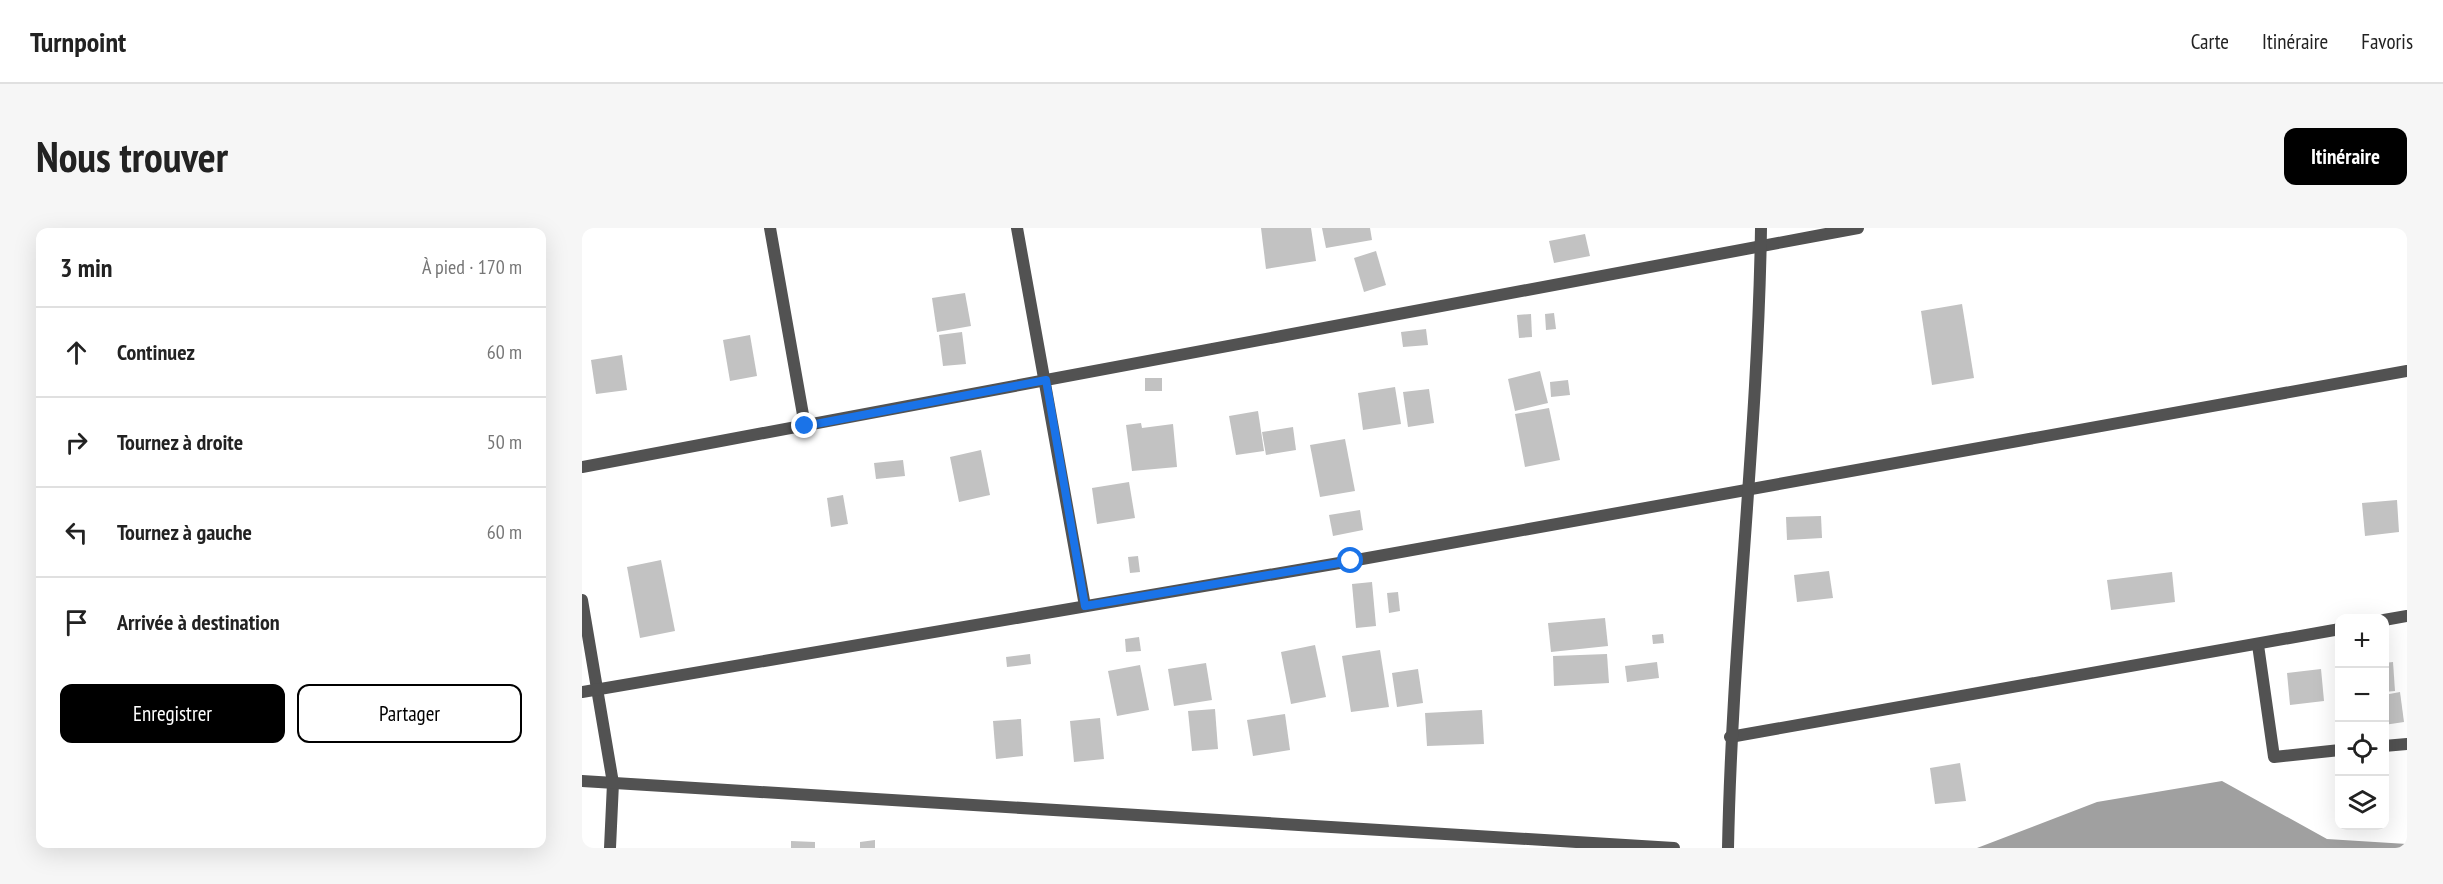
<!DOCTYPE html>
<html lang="fr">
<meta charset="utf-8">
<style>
:root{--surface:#fff;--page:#f6f6f6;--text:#222;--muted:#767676;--line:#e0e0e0;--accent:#000}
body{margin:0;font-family:"PT Sans Narrow",sans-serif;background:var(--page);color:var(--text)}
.controls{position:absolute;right:18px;bottom:18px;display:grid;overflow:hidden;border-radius:12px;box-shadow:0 6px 24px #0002}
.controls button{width:54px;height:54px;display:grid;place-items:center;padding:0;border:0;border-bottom:2px solid var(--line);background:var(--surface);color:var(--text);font:30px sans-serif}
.stop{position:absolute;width:18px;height:18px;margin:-14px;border:4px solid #1a73e8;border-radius:50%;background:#fff}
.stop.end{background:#1a73e8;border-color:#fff;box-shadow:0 2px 6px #0008}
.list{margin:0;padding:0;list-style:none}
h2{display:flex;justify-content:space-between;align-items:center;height:78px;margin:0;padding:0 24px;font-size:26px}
h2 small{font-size:20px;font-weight:400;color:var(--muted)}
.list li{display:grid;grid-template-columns:39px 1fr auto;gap:18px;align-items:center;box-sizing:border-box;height:90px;padding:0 24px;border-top:2px solid var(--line)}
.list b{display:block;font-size:22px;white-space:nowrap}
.list em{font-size:20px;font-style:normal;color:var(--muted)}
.actions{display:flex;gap:12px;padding:18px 24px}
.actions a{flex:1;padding:14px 0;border:2px solid var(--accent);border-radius:12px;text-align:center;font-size:21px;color:var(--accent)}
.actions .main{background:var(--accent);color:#fff}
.icon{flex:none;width:33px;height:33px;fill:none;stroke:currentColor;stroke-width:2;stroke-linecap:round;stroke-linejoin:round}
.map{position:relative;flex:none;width:1825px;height:620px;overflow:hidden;border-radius:12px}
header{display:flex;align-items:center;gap:36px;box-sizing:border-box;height:84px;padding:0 30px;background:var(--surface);border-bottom:2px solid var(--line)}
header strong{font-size:28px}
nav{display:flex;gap:33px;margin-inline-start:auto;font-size:21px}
.intro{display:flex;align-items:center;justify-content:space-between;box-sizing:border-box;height:144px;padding:0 36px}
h1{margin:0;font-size:42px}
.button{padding:15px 27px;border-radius:12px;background:var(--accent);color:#fff;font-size:21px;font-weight:700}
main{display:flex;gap:36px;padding:0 36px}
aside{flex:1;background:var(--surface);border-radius:12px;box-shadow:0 6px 24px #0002}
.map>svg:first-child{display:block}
.water{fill:#a0a0a0}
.building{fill:#c2c2c2}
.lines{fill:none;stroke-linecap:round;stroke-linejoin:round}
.minor{stroke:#525252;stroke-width:12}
.route{stroke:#1a73e8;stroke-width:8}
</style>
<header>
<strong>Turnpoint</strong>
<nav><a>Carte</a><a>Itinéraire</a><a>Favoris</a></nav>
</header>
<div class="intro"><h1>Nous trouver</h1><a class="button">Itinéraire</a></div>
<main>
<aside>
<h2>3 min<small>À pied · 170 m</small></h2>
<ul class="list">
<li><svg class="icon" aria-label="ahead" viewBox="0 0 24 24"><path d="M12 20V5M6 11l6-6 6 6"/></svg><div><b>Continuez</b></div><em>60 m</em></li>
<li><svg class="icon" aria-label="right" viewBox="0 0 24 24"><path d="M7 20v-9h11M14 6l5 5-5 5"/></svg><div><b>Tournez à droite</b></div><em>50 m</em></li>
<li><svg class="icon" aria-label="left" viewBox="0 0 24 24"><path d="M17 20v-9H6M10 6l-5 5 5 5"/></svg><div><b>Tournez à gauche</b></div><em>60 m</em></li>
<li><svg class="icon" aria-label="arrive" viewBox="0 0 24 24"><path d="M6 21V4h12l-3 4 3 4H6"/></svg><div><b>Arrivée à destination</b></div></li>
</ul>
<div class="actions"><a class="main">Enregistrer</a><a>Partager</a></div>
</aside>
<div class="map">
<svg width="1825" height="620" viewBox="0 0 1825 620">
<rect width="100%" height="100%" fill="#fff"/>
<path class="water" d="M 1640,553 L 1745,611 L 1825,616 L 1825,620 L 1395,620 L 1515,574 Z"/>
<g class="building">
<path d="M 679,0 L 729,0 L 734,33 L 684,41 Z"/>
<path d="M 740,0 L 788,0 L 790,12 L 744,20 Z"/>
<path d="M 1003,6 L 1008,28 L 972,35 L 967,13 Z"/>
<path d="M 794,23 L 804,57 L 782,64 L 772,30 Z"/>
<path d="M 383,65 L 389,98 L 355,104 L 350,70 Z"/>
<path d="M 1380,76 L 1392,150 L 1350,157 L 1339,83 Z"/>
<path d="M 972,85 L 974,101 L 964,102 L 963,86 Z"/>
<path d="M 949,86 L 950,109 L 937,110 L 935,87 Z"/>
<path d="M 844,101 L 846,117 L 821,119 L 819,104 Z"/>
<path d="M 380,104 L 384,136 L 361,138 L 357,107 Z"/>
<path d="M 168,107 L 175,148 L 148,153 L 141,112 Z"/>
<path d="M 40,127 L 45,162 L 14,166 L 9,132 Z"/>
<path d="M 958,143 L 966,175 L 933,183 L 926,151 Z"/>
<rect x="563" y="150" width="17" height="13"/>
<path d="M 986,152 L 988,167 L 969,169 L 968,154 Z"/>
<path d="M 813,159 L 819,196 L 781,202 L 776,165 Z"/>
<path d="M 847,161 L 852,195 L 826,199 L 821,164 Z"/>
<path d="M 967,180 L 978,232 L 943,239 L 933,186 Z"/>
<path d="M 676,183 L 682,223 L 654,227 L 647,188 Z"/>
<path d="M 559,195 L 560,200 L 591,196 L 595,239 L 550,243 L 544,197 Z"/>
<path d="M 711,199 L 714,222 L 684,227 L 680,204 Z"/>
<path d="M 763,211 L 773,263 L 738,269 L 728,217 Z"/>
<path d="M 399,222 L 408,267 L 377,274 L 368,229 Z"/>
<path d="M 321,232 L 323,248 L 294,251 L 292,235 Z"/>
<path d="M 547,254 L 553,290 L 515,296 L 510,260 Z"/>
<path d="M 261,267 L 266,296 L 249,299 L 245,270 Z"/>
<path d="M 1815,272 L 1817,304 L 1783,308 L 1780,275 Z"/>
<path d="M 778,282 L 781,302 L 751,308 L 747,287 Z"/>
<path d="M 1239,288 L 1240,310 L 1205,312 L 1204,289 Z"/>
<path d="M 556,328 L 558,344 L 548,345 L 546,329 Z"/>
<path d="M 79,332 L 93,403 L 58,410 L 45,339 Z"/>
<path d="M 1247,343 L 1251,370 L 1215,374 L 1212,347 Z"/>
<path d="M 1590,344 L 1593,374 L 1529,382 L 1525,352 Z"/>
<path d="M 790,354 L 794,398 L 774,400 L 770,356 Z"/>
<path d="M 816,364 L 818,383 L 807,385 L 805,365 Z"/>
<path d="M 1023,390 L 1026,418 L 969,424 L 966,395 Z"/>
<path d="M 1081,406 L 1082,415 L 1071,416 L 1070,407 Z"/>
<path d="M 557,409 L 559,423 L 544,424 L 543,411 Z"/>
<path d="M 733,417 L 744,469 L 709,476 L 699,424 Z"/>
<path d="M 798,422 L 807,479 L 769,484 L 760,428 Z"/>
<path d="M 448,426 L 449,436 L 425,439 L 424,429 Z"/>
<path d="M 1025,426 L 1027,455 L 972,458 L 971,428 Z"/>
<path d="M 1075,434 L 1077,450 L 1045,454 L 1043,438 Z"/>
<path d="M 1811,434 L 1813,463 L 1802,464 L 1802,435 Z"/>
<path d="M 624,435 L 630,472 L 592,478 L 586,441 Z"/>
<path d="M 558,437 L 567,482 L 535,488 L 526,443 Z"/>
<path d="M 836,441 L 841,475 L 815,479 L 810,445 Z"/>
<path d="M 1739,441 L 1742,473 L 1708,477 L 1705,445 Z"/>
<path d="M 1818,464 L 1822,494 L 1802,497 L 1802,467 Z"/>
<path d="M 633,481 L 636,521 L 610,523 L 606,483 Z"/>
<path d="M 900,482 L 902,516 L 845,518 L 843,485 Z"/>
<path d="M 703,486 L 708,522 L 671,528 L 665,492 Z"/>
<path d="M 518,490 L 522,531 L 492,534 L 488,493 Z"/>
<path d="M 439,491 L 441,528 L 414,531 L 411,493 Z"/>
<path d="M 1378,535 L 1384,573 L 1353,576 L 1348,540 Z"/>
<path d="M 293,612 L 293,620 L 278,620 L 278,614 Z"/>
<path d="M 209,613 L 233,614 L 233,620 L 209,620 Z"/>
</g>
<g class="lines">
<g class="minor">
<path d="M 188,0 L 223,198"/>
<path d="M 435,0 L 503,378"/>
<path d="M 0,239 L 1276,0"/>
<path d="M 0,372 L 31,555 L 28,620"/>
<path d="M 1802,392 L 1825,388"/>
<path d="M 1676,417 L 1692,529 L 1758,522"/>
<path d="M 0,464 L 769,333 L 1825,143"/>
<path d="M 1148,509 L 1758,401"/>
<path d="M 1802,518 L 1825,516"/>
<path d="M 0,553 L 1092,620"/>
<path d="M 1146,620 C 1150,413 1176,207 1179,0"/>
</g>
</g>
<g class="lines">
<path class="route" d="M 223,198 L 464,152 L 503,378 L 769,333"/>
</g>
</svg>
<div class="controls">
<button>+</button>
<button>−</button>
<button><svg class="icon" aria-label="locate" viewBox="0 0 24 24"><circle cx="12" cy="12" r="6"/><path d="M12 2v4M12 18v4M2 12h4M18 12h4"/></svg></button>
<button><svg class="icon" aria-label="layers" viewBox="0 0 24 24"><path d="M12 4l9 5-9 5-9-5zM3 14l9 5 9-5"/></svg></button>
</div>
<div class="stop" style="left:769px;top:333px"></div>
<div class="stop end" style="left:223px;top:198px"></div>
</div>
</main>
